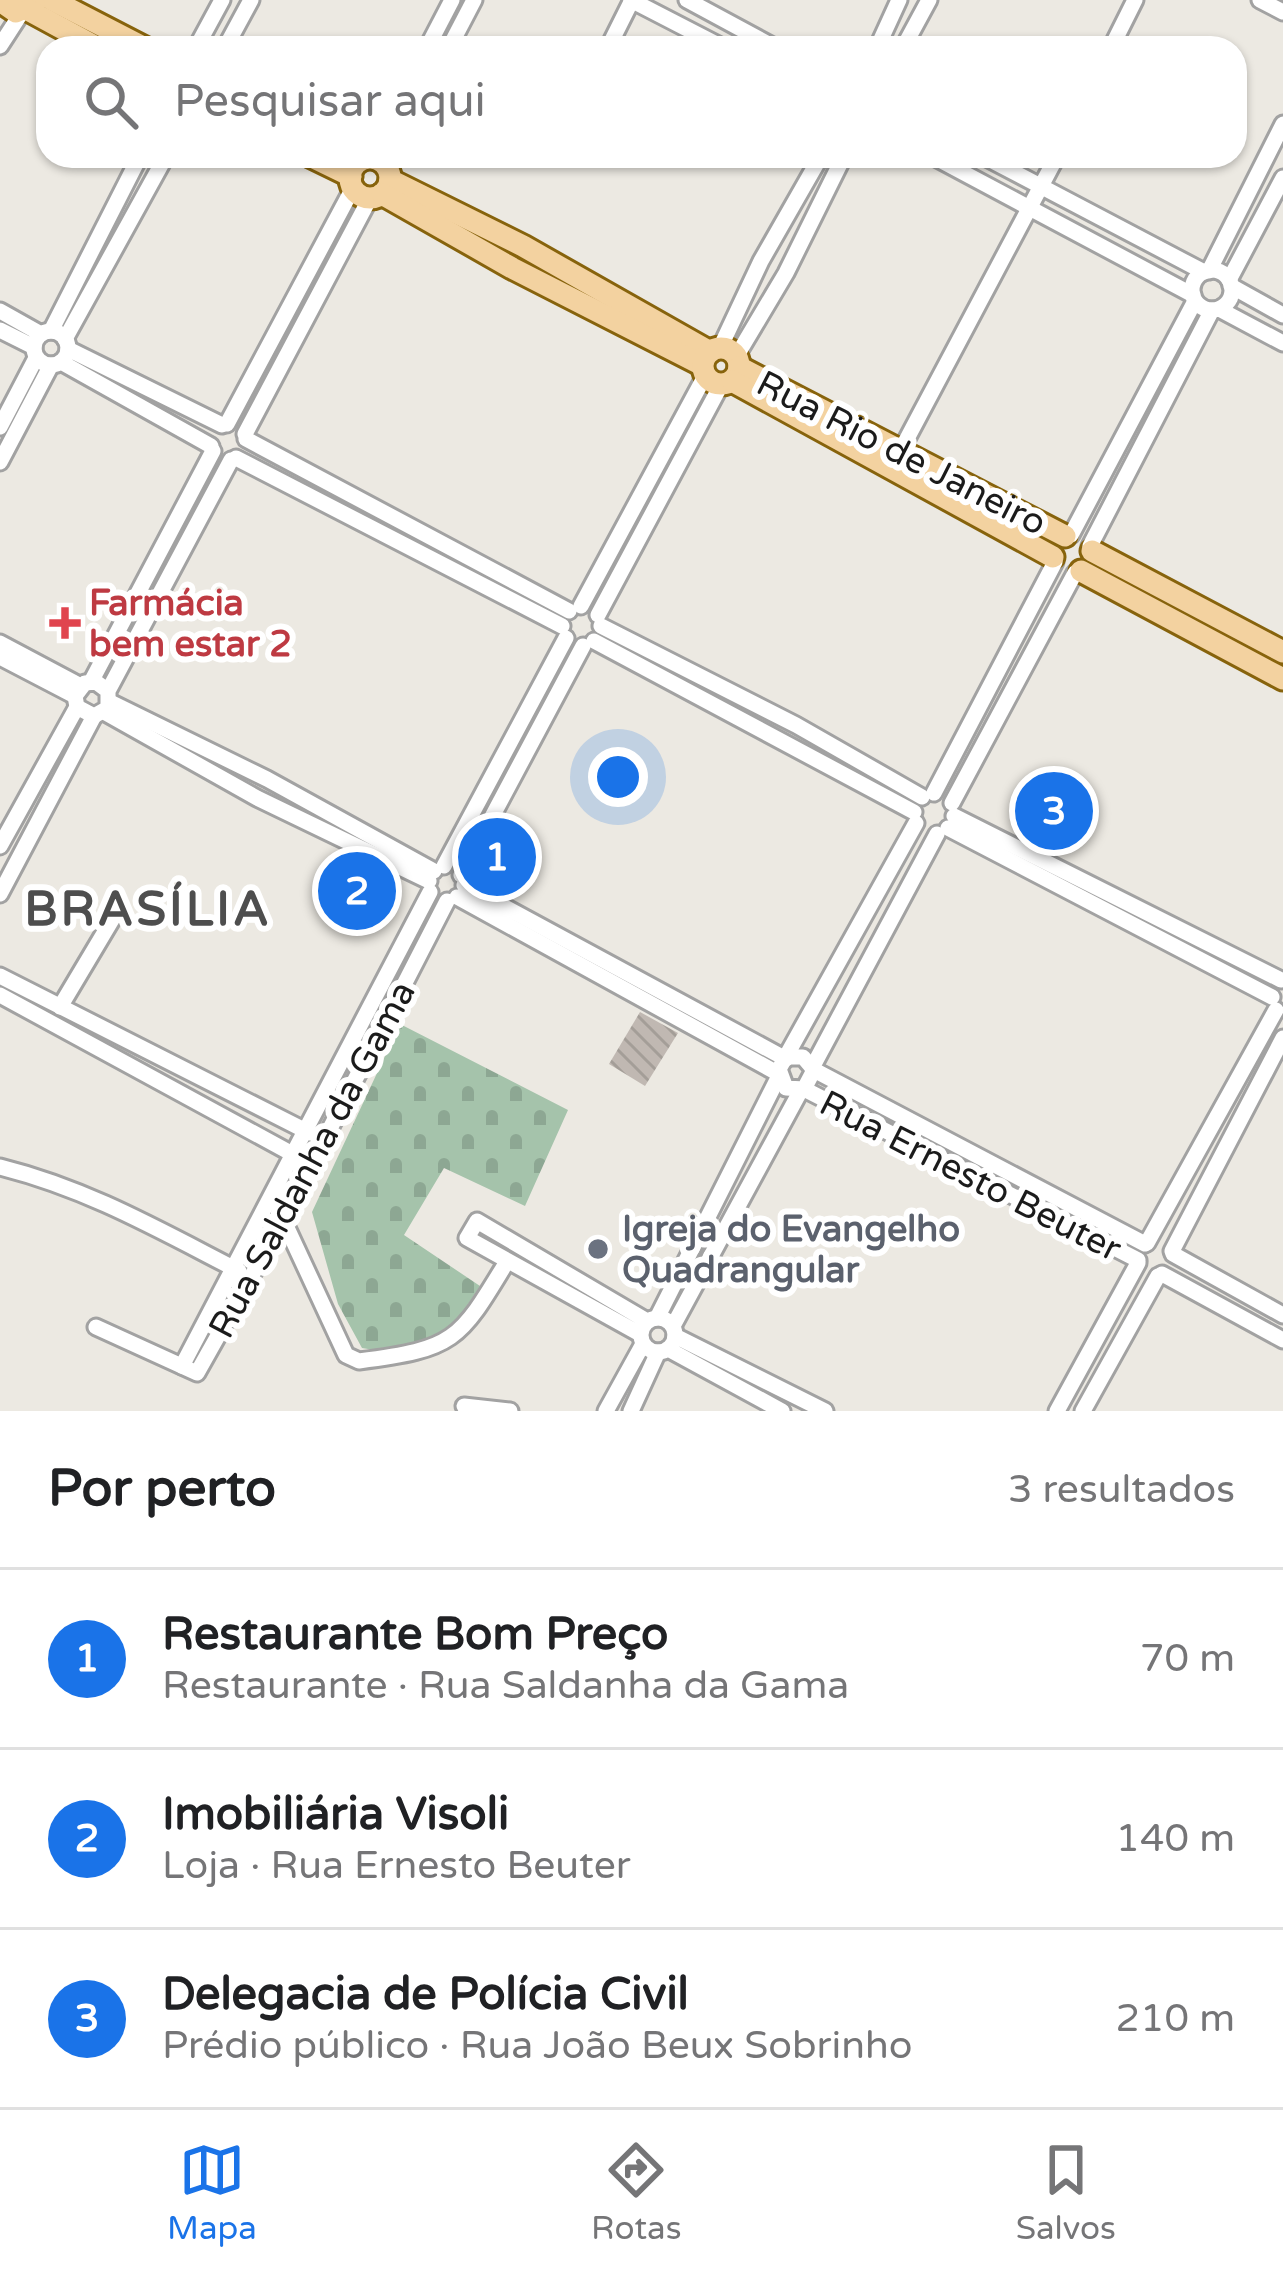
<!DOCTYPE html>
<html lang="pt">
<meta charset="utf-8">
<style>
:root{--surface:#fff;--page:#f6f6f6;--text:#202124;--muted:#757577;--line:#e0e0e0;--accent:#1a73e8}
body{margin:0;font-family:"Varela Round",sans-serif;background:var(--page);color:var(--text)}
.you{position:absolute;left:618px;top:777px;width:42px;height:42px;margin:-30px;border:9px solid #fff;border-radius:50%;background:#1a73e8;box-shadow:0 0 0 18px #1a73e833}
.badge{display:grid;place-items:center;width:78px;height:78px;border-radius:50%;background:var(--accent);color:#fff;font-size:39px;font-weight:700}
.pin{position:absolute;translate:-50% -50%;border:6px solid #fff;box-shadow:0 3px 12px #0006}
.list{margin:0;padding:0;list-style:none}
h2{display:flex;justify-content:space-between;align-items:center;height:156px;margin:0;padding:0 48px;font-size:51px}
h2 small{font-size:39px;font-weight:400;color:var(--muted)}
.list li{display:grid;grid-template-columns:78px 1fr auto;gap:36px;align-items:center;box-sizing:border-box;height:180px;padding:0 48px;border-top:3px solid var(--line)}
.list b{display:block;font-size:45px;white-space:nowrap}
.list p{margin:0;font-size:39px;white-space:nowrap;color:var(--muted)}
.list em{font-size:39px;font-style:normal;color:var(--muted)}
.icon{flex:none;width:66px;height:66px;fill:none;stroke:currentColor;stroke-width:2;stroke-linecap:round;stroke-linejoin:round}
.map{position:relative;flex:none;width:1283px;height:1411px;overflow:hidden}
.search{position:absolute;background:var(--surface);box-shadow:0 3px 9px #0004;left:36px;right:36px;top:36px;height:132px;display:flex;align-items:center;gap:30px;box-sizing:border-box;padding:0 42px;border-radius:36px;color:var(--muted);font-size:45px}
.sheet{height:696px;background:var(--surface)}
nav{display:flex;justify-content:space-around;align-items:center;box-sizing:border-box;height:168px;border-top:3px solid var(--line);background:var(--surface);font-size:33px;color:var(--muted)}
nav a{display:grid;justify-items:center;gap:6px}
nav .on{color:var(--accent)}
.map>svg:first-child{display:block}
.cemetery{fill:url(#cemetery-stones)}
.building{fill:url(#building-back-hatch)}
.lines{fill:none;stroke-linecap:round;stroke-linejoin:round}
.minor-casing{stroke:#a2a2a2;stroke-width:21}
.major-casing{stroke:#87630c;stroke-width:27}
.minor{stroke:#fff;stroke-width:15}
.major{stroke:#f3d2a0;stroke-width:21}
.health-dot{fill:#e0444e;stroke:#fff;stroke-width:4.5}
.worship-dot{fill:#6b7280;stroke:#fff;stroke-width:4.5}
.labels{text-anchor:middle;stroke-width:12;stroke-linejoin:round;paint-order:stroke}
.street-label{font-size:36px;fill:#1b1b1b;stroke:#fff}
.health-label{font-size:36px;font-weight:bold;fill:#be3a42;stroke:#fff;text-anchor:start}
.worship-label{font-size:36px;font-weight:bold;fill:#5b616d;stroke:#fff;text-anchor:start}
.district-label{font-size:48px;font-weight:bold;letter-spacing:3px;fill:#4e4e4e;stroke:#fff}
</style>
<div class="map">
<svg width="1283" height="1411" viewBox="0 0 1283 1411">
<defs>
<pattern id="cemetery-stones" width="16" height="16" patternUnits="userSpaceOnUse" patternTransform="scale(3)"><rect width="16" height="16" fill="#a5c3ab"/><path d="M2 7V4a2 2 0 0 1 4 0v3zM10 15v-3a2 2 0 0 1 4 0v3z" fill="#8da793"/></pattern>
<pattern id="building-back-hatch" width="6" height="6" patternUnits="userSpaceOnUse" patternTransform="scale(3)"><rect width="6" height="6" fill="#c0b8b2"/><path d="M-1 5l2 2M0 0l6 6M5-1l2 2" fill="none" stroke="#a49e98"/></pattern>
</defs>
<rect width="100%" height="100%" fill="#ece9e2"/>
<path class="cemetery" d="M 400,1024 L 568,1110 L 525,1206 L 444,1168 L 404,1235 L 480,1286 L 445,1340 L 392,1353 L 362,1348 L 338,1304 L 312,1212 Z"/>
<path class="building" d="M 640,1012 L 678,1033 L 645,1086 L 609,1064 Z"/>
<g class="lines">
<defs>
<g id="minor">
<path d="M 631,0 L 724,48"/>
<path d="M 687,0 L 776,48"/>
<path d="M 1260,0 L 1283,12"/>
<path d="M 0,46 L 22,12"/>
<path d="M 196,48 L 222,0"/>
<path d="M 225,48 L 251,0"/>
<path d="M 427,48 L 452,0"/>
<path d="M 449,48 L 474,0"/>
<path d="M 608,48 L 632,0"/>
<path d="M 877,48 L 899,0"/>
<path d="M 903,48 L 929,0"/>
<path d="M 1111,48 L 1135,0"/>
<path d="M 932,156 L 1193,295"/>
<path d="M 983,156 L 1204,272"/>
<path d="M 368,159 L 369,156"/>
<path d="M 387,169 L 394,156"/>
<circle cx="1212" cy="290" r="20"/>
<path d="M 1209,271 L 1283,124"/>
<path d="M 1229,280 L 1283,178"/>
<path d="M 1231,286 L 1283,315"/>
<path d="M 1219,309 L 1283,343"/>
<path d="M 0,311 L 41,334"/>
<path d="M 0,330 L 34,347"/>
<circle cx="51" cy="348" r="17"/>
<path d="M 51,331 L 140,156"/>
<path d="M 65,339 L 166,156"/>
<path d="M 720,348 L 761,261 L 821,156"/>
<path d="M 68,349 L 222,425"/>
<path d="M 736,357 L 786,273 L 844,156"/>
<path d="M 61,362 L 211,446"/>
<path d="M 227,424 L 353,188"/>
<path d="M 0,427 L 36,358"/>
<path d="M 245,434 L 370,198"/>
<path d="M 246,439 L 569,611"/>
<path d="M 901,450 L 1057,156"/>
<path d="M 236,458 L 562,626"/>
<path d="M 0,462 L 51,365"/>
<path d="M 1071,535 L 1195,301"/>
<path d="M 1090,546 L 1212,310"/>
<path d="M 581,606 L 705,376"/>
<path d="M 598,615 L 721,385"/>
<path d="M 601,626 L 796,725 L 922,797"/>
<path d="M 594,641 L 914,812"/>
<path d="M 0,643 L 81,686"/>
<path d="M 0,657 L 75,696"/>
<path d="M 91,682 L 213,451"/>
<path d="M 108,691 L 96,682 L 85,683 L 75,696 L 77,707 L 94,716 L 108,708 L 108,691 L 231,460"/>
<path d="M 110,702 L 267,779 L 434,871"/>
<path d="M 104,712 L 257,798 L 429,881"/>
<path d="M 934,793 L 1055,562"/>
<path d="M 952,803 L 1075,573"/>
<path d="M 954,816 L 1281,980"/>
<path d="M 948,828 L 1272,997"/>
<path d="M 0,846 L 77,707"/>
<path d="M 444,866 L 566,638"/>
<path d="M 461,875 L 583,646"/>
<path d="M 464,885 L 786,1059"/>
<path d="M 0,894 L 94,716"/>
<path d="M 457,897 L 779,1074"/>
<path d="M 0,976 L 310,1133"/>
<path d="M 0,995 L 298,1157"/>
<path d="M 60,1007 L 119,908"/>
<path d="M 789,1057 L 803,1057 L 814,1070 L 804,1089 L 786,1088 L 779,1069 L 916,823"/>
<path d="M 812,1068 L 937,834"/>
<path d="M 814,1070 L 1145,1244"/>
<path d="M 804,1089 L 1138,1260"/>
<path d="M 0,1167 C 88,1189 159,1230 239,1271"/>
<path d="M 282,1217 L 346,1355 L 359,1361 C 454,1349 459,1341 506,1263"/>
<path d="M 1147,1243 L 1276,1010"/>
<path d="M 1172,1251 L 1283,1038"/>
<path d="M 1173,1254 L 1283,1315"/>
<path d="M 1162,1274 L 1283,1340"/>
<circle cx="658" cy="1335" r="17"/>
<path d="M 657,1318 L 779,1076"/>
<path d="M 673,1326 L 801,1090"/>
<path d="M 96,1327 L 197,1373 L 283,1220 L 447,901"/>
<path d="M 640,1334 L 467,1238 L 477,1221 L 647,1321"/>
<path d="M 675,1336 L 825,1411"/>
<path d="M 668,1349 L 782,1411"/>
<path d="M 182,1366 L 430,892"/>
<path d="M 464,1406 L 510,1411"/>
<path d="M 606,1411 L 643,1344"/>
<path d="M 631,1411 L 658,1352"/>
<path d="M 1057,1411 L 1138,1263"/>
<path d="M 1083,1411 L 1158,1276"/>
</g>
<g id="major">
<path d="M 52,0 L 145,48"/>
<path d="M 0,1 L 16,12 L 34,4"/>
<path d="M 28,10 L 98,48"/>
<path d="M 310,156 L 351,176"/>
<circle cx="370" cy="178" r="20"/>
<path d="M 390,180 L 523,246 L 710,352"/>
<path d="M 382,194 L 512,268 L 702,365"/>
<circle cx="721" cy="366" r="18"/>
<path d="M 739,367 L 1065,536"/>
<path d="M 732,381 L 1053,557"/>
<path d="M 1092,551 L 1283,652"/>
<path d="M 1081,571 L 1283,679"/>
</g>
</defs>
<use href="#minor" class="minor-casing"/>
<use href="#major" class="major-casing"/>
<use href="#minor" class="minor"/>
<use href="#major" class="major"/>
</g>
<path class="health-dot" d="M59 605h12v12h12v12h-12v12h-12v-12h-12v-12h12z"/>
<circle class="worship-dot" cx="598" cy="1249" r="12"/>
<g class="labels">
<g class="street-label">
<text transform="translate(902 452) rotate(27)" y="13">Rua Rio de Janeiro</text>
<text transform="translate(311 1159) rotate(-62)" y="13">Rua Saldanha da Gama</text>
<text transform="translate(971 1175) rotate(27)" y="13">Rua Ernesto Beuter</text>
</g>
<g class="health-label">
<text x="89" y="615">Farmácia<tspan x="89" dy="41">bem estar 2</tspan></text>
</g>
<g class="worship-label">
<text x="622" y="1241">Igreja do Evangelho<tspan x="622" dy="41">Quadrangular</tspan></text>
</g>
<g class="district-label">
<text x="148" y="925">BRASÍLIA</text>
</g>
</g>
</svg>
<div class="you"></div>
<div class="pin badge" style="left:497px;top:857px">1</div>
<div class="pin badge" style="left:357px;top:891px">2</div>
<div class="pin badge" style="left:1054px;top:811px">3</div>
<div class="search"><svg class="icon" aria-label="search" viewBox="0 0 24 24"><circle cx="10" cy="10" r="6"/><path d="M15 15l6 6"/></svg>Pesquisar aqui</div>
</div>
<section class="sheet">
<h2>Por perto<small>3 resultados</small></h2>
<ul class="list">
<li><span class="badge">1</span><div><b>Restaurante Bom Preço</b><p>Restaurante · Rua Saldanha da Gama</p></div><em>70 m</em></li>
<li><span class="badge">2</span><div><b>Imobiliária Visoli</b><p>Loja · Rua Ernesto Beuter</p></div><em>140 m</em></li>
<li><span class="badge">3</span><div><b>Delegacia de Polícia Civil</b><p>Prédio público · Rua João Beux Sobrinho</p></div><em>210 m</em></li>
</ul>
</section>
<nav>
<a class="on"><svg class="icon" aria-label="map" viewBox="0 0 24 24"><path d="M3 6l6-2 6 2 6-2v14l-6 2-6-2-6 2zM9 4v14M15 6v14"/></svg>Mapa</a>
<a><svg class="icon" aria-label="directions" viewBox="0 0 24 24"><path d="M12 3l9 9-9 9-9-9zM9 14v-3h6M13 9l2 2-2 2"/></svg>Rotas</a>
<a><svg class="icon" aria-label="saved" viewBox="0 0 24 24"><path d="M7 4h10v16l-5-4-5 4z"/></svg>Salvos</a>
</nav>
